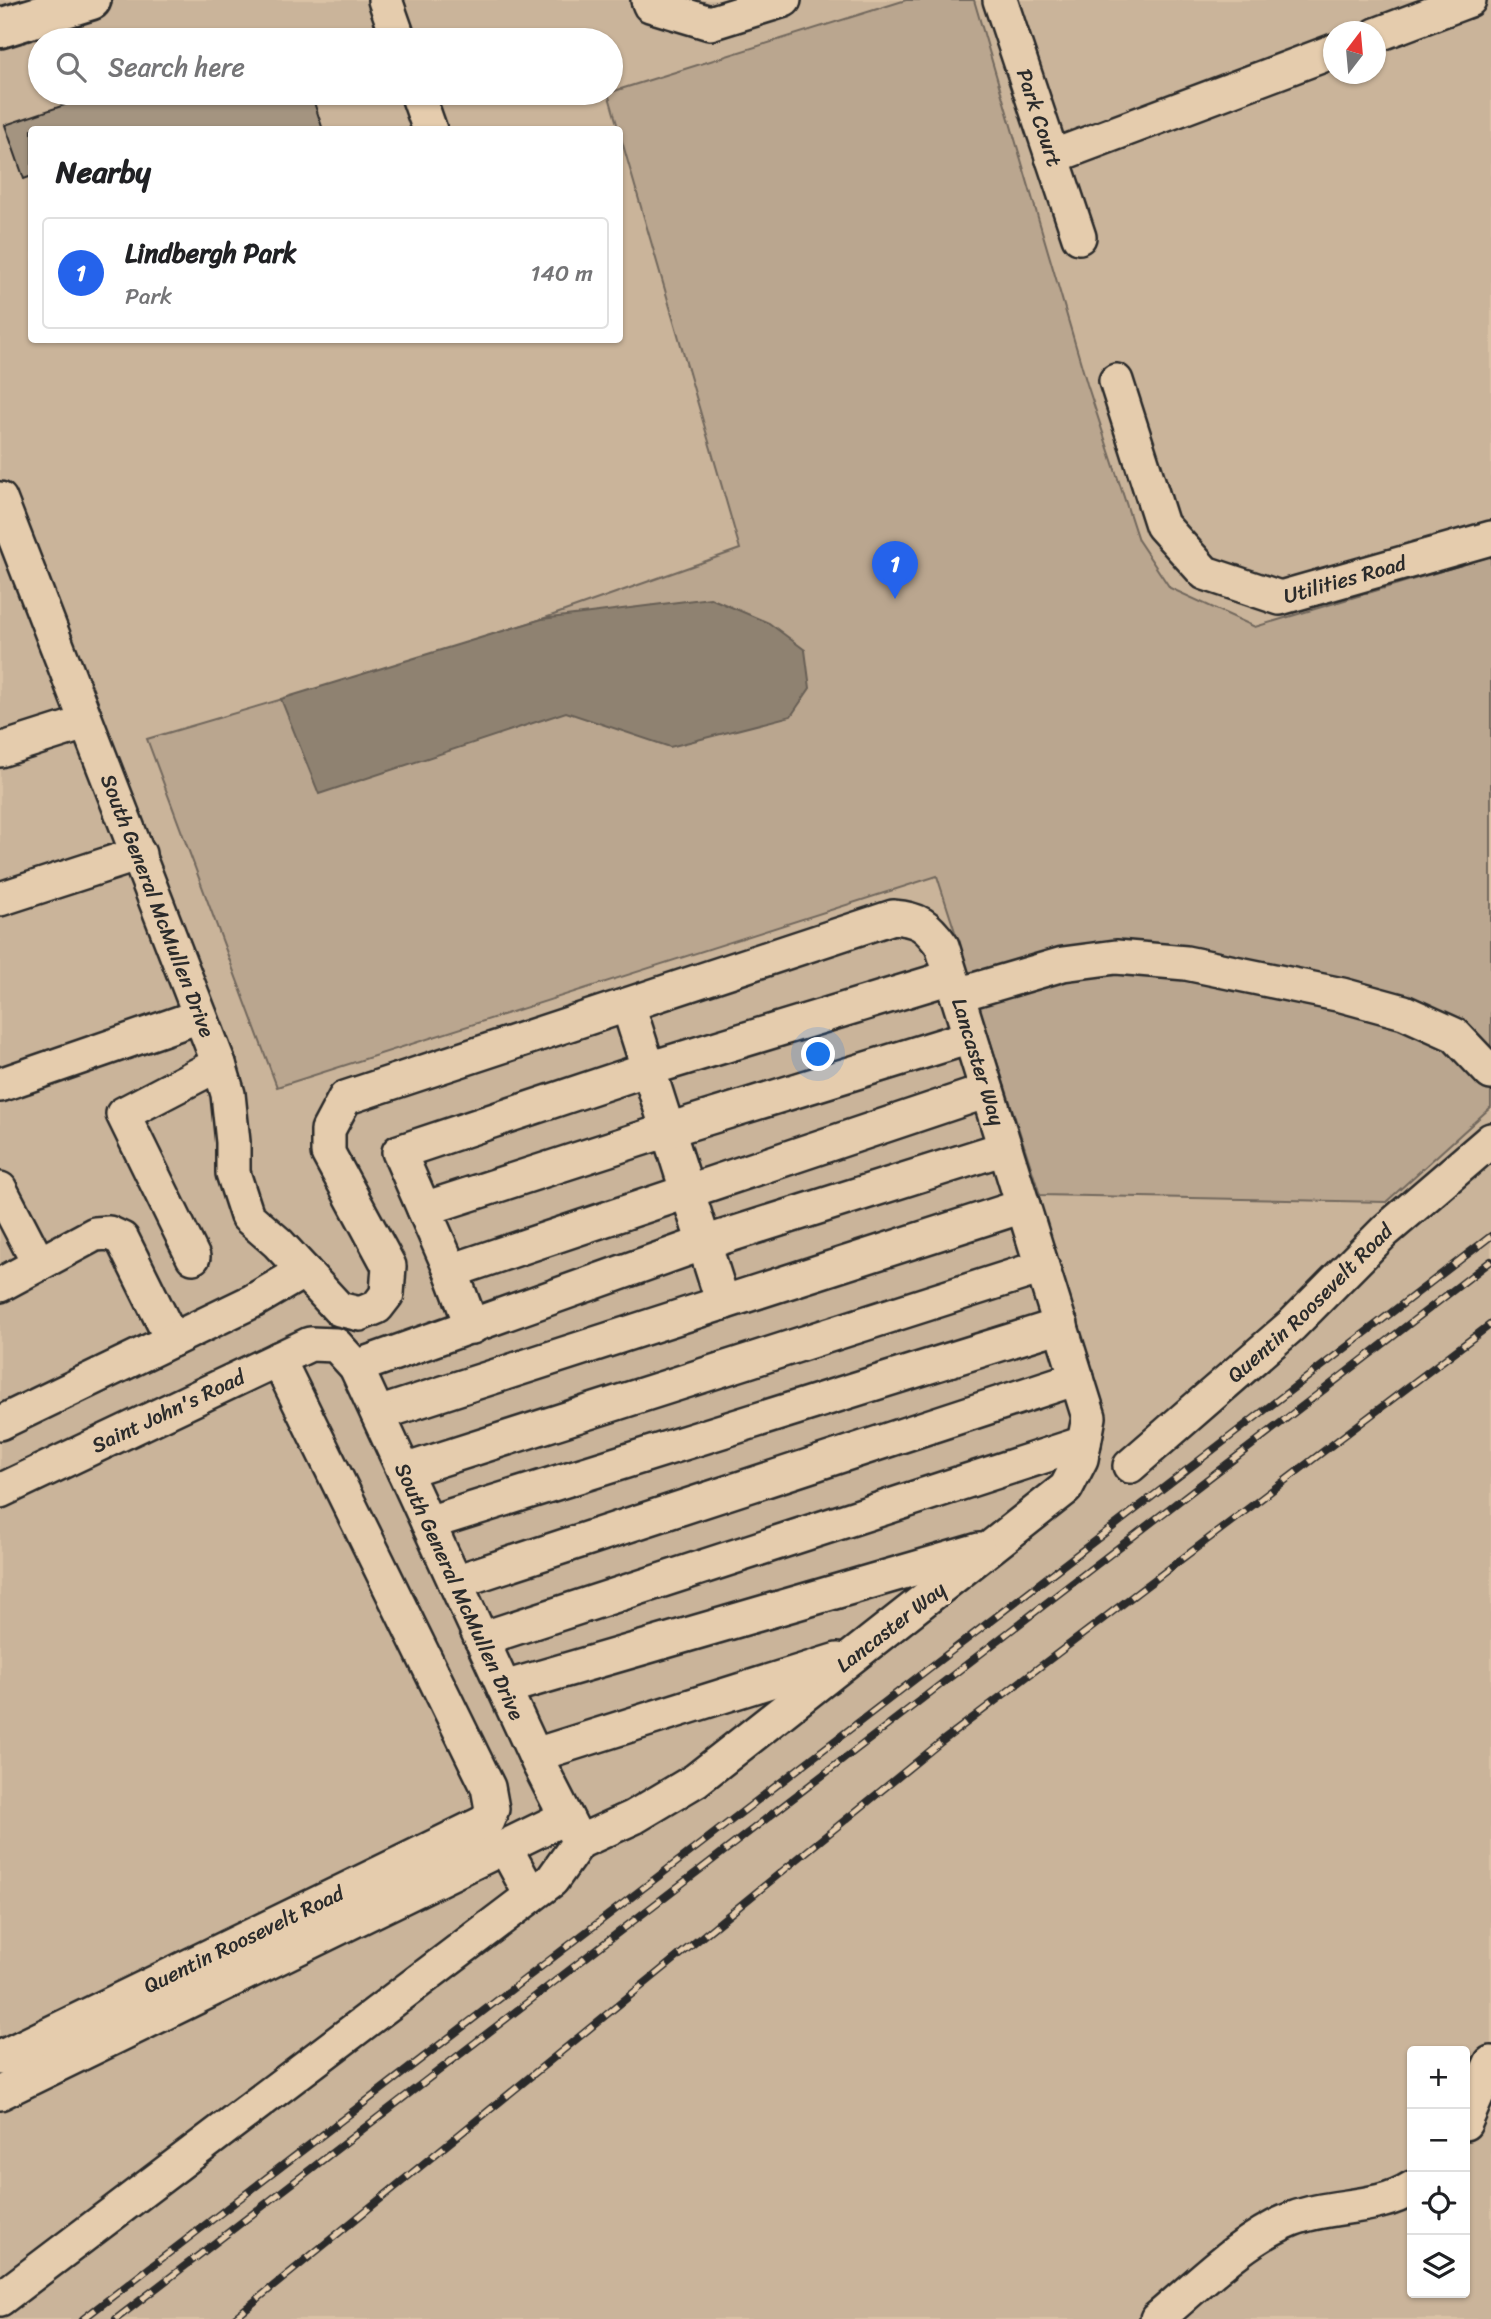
<!DOCTYPE html>
<meta charset="utf-8">
<style>
:root{--surface:#fff;--page:#f6f6f6;--text:#202124;--muted:#757577;--line:#e0e0e0;--accent:#2563eb}
body{margin:0;font-family:Sriracha,sans-serif;background:var(--page);color:var(--text)}
.controls{position:absolute;right:21px;bottom:21px;display:grid;overflow:hidden;border-radius:7px;box-shadow:0 2px 5px #0004}
.controls button{width:63px;height:63px;display:grid;place-items:center;padding:0;border:0;border-bottom:2px solid var(--line);background:var(--surface);color:var(--text);font:35px sans-serif}
.compass{position:absolute;left:1323px;top:21px;width:63px;height:63px;border-radius:50%;background:var(--surface);box-shadow:0 2px 5px #0004;rotate:16deg}
.you{position:absolute;left:819px;top:1055px;width:24px;height:24px;margin:-18px;border:5px solid #fff;border-radius:50%;background:#1a73e8;box-shadow:0 0 0 10px #1a73e833}
.badge{display:grid;place-items:center;width:46px;height:46px;border-radius:50%;background:var(--accent);color:#fff;font-size:23px;font-weight:700}
.pin{position:absolute;translate:-50% -58px;filter:drop-shadow(0 2px 4px #0008)}
.pin::after{content:'';position:absolute;top:37px;width:24px;height:21px;background:inherit;clip-path:polygon(0 0,100% 0,50% 100%)}
.list{margin:0;padding:0;list-style:none}
h2{display:flex;justify-content:space-between;align-items:center;height:91px;margin:0;padding:0 28px;font-size:30px}
h2 small{font-size:23px;font-weight:400;color:var(--muted)}
.list li{display:grid;grid-template-columns:46px 1fr auto;gap:21px;align-items:center;box-sizing:border-box;height:112px;margin:0 14px 14px;padding:0 14px;border:2px solid var(--line);border-radius:7px}
.list b{display:block;font-size:26px;white-space:nowrap}
.list p{margin:0;font-size:23px;white-space:nowrap;color:var(--muted)}
.list em{font-size:23px;font-style:normal;color:var(--muted)}
.icon{flex:none;width:38px;height:38px;fill:none;stroke:currentColor;stroke-width:2;stroke-linecap:round;stroke-linejoin:round}
.map{position:relative;flex:none;width:1491px;height:2319px;overflow:hidden}
.search{position:absolute;background:var(--surface);box-shadow:0 2px 5px #0004;left:28px;top:28px;width:595px;height:77px;display:flex;align-items:center;gap:18px;box-sizing:border-box;padding:0 24px;border-radius:38px;color:var(--muted);font-size:26px}
.panel{position:absolute;background:var(--surface);box-shadow:0 2px 5px #0004;left:28px;top:126px;width:595px;height:217px;border-radius:7px}
.map>svg:first-child{display:block}
.built{fill:#cab49a;fill-rule:evenodd}
.green{fill:#baa68f;stroke:#72685d;stroke-width:2}
.water{fill:#8f8271;stroke:#675f55;stroke-width:2}
.building{fill:#a49480;stroke:#2b2b2b;stroke-width:2}
.lines{fill:none;stroke-linecap:round;stroke-linejoin:round}
.minor-casing{stroke:#2b2b2b;stroke-width:38}
.major-casing{stroke:#2b2b2b;stroke-width:44}
.minor{stroke:#e5ccad;stroke-width:33}
.major{stroke:#e5ccad;stroke-width:38}
.rail-casing{stroke:#2b2b2b;stroke-width:8}
.rail{stroke:#e5ccad;stroke-width:5;stroke-dasharray:16;stroke-linecap:butt}
.labels{text-anchor:middle;stroke-width:7;stroke-linejoin:round;paint-order:stroke}
.street-label{font-size:21px;fill:#2b2b2b;stroke:#e5ccad}
</style>
<div class="map">
<svg width="1491" height="2319" viewBox="0 0 1491 2319">
<rect width="100%" height="100%" fill="#dac2a5"/>
<filter id="ink" filterUnits="userSpaceOnUse"><feTurbulence type="fractalNoise" baseFrequency=".0143" numOctaves="2"/><feDisplacementMap in="SourceGraphic" scale="14" xChannelSelector="R" yChannelSelector="G"/><feConvolveMatrix kernelMatrix="1 2 1 2 8 2 1 2 1" color-interpolation-filters="sRGB"/></filter>
<g filter="url(#ink)">
<path class="built" d="M 0,0 L 1491,0 L 1491,2319 L 0,2319 ZM 1334,32 L 1376,32 L 1376,74 L 1334,74 ZM 40,40 L 611,40 L 611,93 L 40,93 ZM 32,130 L 620,130 L 620,340 L 32,340 ZM 1412,2051 L 1465,2051 L 1465,2293 L 1412,2293 Z"/>
<path class="green" d="M 906,0 L 974,0 L 1087,384 L 1138,540 L 1170,588 L 1255,627 L 1491,556 L 1491,1107 L 1386,1202 L 1040,1195 L 937,876 L 277,1087 L 147,739 L 381,670 L 542,619 L 740,549 L 608,93 Z"/>
<path class="water" d="M 710,598 L 769,623 L 805,650 L 810,688 L 791,716 L 670,747 L 566,712 L 319,794 L 281,699 L 542,619 Z"/>
<path class="building" d="M 100,93 L 311,93 L 323,130 L 32,130 L 32,176 L 24,179 L 5,125 Z"/>
<g class="lines">
<defs>
<g id="minor">
<path d="M 385,0 L 399,40"/>
<path d="M 648,0 L 650,5 L 710,23 L 784,0"/>
<path id="s1" d="M 1000,0 L 1079,237"/>
<path d="M 1376,35 L 1469,0"/>
<path d="M 417,93 L 430,130"/>
<path d="M 1052,157 L 1334,51"/>
<path id="s2" d="M 1116,381 L 1162,525 L 1205,573 L 1280,598 L 1491,538"/>
<path id="s3" d="M 0,499 L 219,1064 L 228,1094 L 233,1142 L 233,1173 L 247,1216 L 278,1243 L 339,1309 L 360,1314 L 377,1307 L 387,1294 L 389,1266 L 328,1153 L 328,1130 L 345,1098 L 893,917 C 919,919 927,925 942,946 L 1089,1417 L 1081,1459 L 1066,1488 L 696,1780 L 634,1817 L 579,1842 L 552,1880 L 0,2299"/>
<path d="M 0,750 L 85,723"/>
<path d="M 0,899 L 139,854"/>
<path d="M 957,995 L 1063,964 L 1116,957 L 1186,963 L 1342,995 L 1404,1012 L 1455,1035 L 1491,1073"/>
<path d="M 628,1005 L 723,1303"/>
<path d="M 0,1085 L 200,1016"/>
<path d="M 0,1189 L 39,1264"/>
<path d="M 424,1209 L 668,1130 L 970,1037"/>
<path d="M 193,1257 L 123,1114 L 219,1064"/>
<path d="M 451,1271 L 987,1091"/>
<path d="M 0,1285 L 95,1234 L 109,1233 L 122,1239 L 172,1340"/>
<path d="M 472,1327 L 451,1271 L 399,1152 L 648,1069 L 951,977"/>
<path d="M 356,1367 L 704,1243 L 1005,1148"/>
<path d="M 378,1414 L 1023,1206"/>
<path d="M 0,1423 L 253,1301 L 304,1271"/>
<path id="s4" d="M 1130,1466 L 1292,1325 L 1385,1231 L 1491,1140"/>
<path d="M 404,1471 L 1042,1267"/>
<path id="s5" d="M 0,1491 L 310,1344 L 336,1345 L 356,1367 L 539,1764 L 579,1842"/>
<path d="M 428,1523 L 1061,1325"/>
<path d="M 455,1582 L 1077,1378"/>
<path d="M 481,1639 L 1084,1443"/>
<path d="M 504,1688 L 979,1550"/>
<path d="M 535,1755 L 837,1660"/>
<path d="M 505,1847 L 531,1895"/>
<path id="s6" d="M 0,2058 L 487,1821 L 492,1809 L 488,1787 L 278,1359"/>
<path d="M 0,2093 L 566,1817"/>
<path d="M 1465,2123 L 1491,2063"/>
<path d="M 1157,2319 C 1198,2285 1242,2239 1292,2219 C 1330,2204 1378,2210 1412,2188"/>
</g>
<path id="major" d="M 0,28 L 91,0"/>
</defs>
<use href="#minor" class="minor-casing"/>
<use href="#major" class="major-casing"/>
<use href="#minor" class="minor"/>
<use href="#major" class="major"/>
<defs>
<g id="rail">
<path d="M 83,2319 L 1491,1236"/>
<path d="M 116,2319 L 1491,1261"/>
<path d="M 233,2319 L 941,1742 L 1491,1324"/>
</g>
</defs>
<use href="#rail" class="rail-casing"/>
<use href="#rail" class="rail"/>
</g>
</g>
<g class="labels">
<g class="street-label">
<text dy="7" stroke="none"><textPath href="#s1" startOffset="124">Park Court</textPath></text>
<text dy="7" stroke="none"><textPath href="#s2" startOffset="362">Utilities Road</textPath></text>
<text dy="7" stroke="none"><textPath href="#s3" startOffset="436">South General McMullen Drive</textPath></text>
<text dy="7" stroke="none"><textPath href="#s3" startOffset="1923">Lancaster Way</textPath></text>
<text dy="7" stroke="none"><textPath href="#s4" startOffset="243">Quentin Roosevelt Road</textPath></text>
<text dy="7" stroke="none"><textPath href="#s5" startOffset="186">Saint John's Road</textPath></text>
<text dy="7" stroke="none"><textPath href="#s5" startOffset="646">South General McMullen Drive</textPath></text>
<text transform="translate(891 1627) rotate(-38)" y="7">Lancaster Way</text>
<text dy="7" stroke="none"><textPath href="#s6" startOffset="271">Quentin Roosevelt Road</textPath></text>
</g>
</g>
</svg>
<div class="controls">
<button>+</button>
<button>−</button>
<button><svg class="icon" aria-label="locate" viewBox="0 0 24 24"><circle cx="12" cy="12" r="6"/><path d="M12 2v4M12 18v4M2 12h4M18 12h4"/></svg></button>
<button><svg class="icon" aria-label="layers" viewBox="0 0 24 24"><path d="M12 4l9 5-9 5-9-5zM3 14l9 5 9-5"/></svg></button>
</div>
<svg class="compass" viewBox="-18 -18 36 36"><path d="M0-13l5 13h-10z" fill="#e53935"/><path d="M0 13l5-13h-10z" fill="#757577"/></svg>
<div class="you"></div>
<div class="pin badge" style="left:895px;top:599px">1</div>
<div class="search"><svg class="icon" aria-label="search" viewBox="0 0 24 24"><circle cx="10" cy="10" r="6"/><path d="M15 15l6 6"/></svg>Search here</div>
<section class="panel">
<h2>Nearby<small></small></h2>
<ul class="list">
<li><span class="badge">1</span><div><b>Lindbergh Park</b><p>Park</p></div><em>140 m</em></li>
</ul>
</section>
</div>
